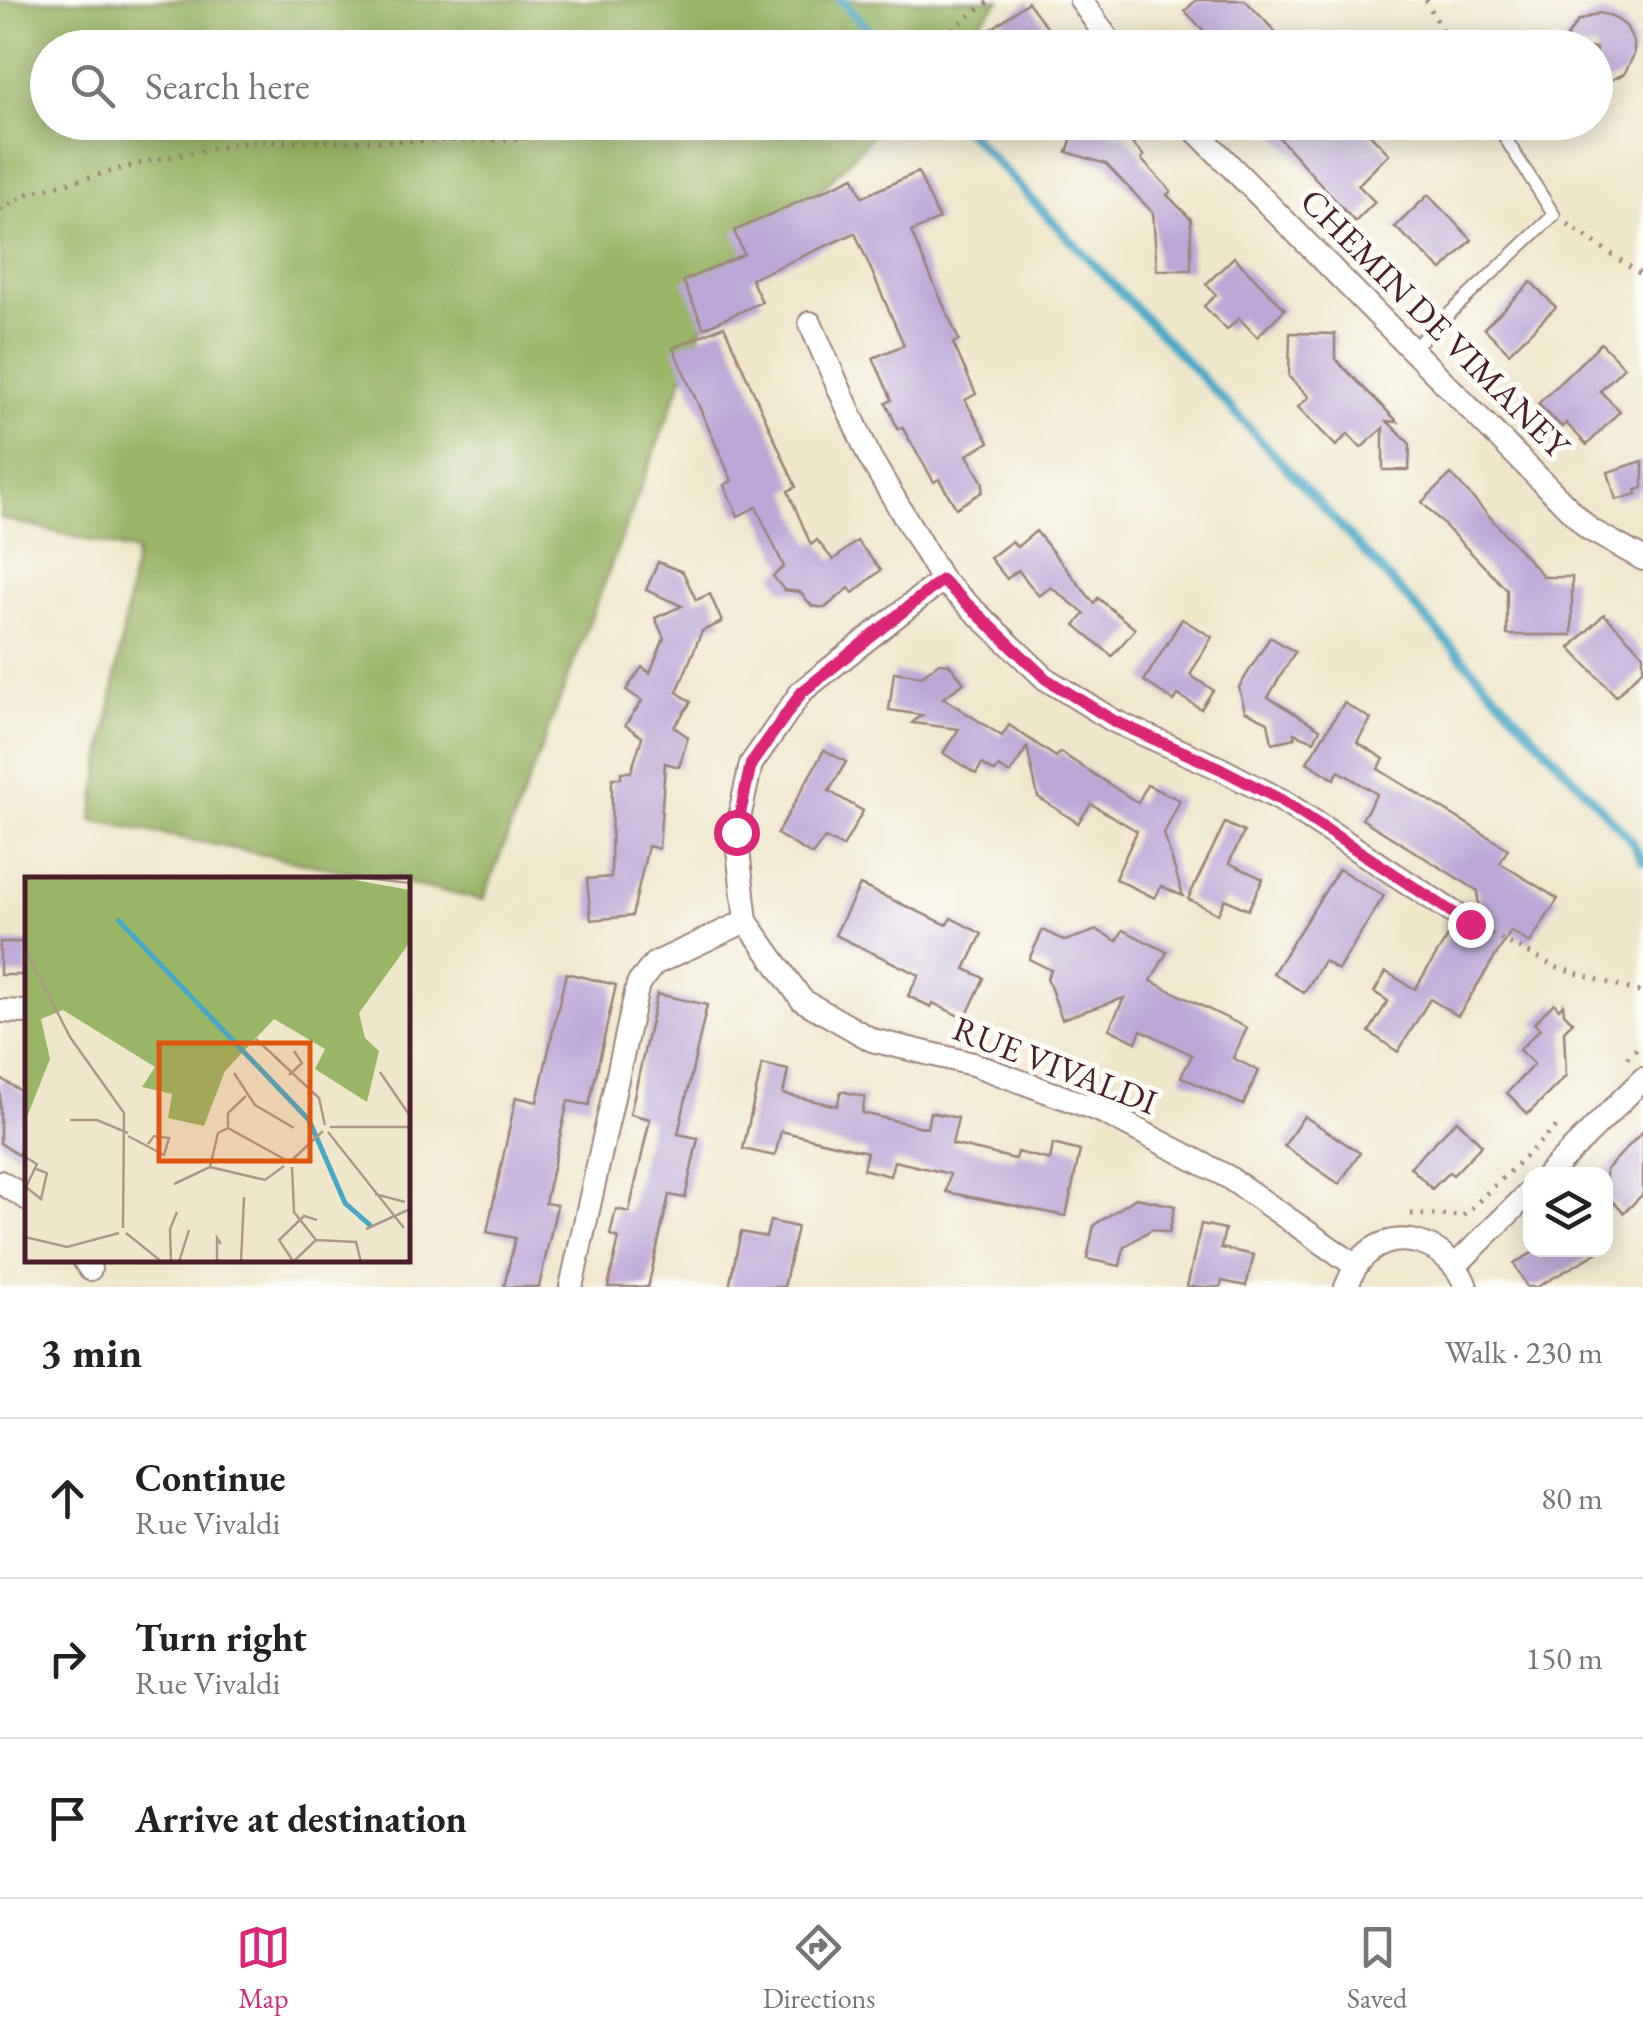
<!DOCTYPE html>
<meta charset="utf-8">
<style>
:root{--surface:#fff;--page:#f6f6f6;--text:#222;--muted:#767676;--line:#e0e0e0;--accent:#db2777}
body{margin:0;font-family:"EB Garamond",serif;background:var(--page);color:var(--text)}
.controls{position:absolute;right:30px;bottom:30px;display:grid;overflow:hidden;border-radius:20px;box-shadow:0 5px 25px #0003}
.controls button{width:90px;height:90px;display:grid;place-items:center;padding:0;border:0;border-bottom:2px solid var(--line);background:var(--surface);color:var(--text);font:50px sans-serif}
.stop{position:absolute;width:30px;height:30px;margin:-22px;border:8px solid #db2777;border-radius:50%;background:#fff}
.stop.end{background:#db2777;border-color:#fff;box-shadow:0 2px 10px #0008}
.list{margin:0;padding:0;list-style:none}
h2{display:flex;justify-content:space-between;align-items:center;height:130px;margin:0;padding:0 40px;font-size:42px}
h2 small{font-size:32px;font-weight:400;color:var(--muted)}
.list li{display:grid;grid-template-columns:65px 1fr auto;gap:30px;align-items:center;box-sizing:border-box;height:160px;padding:0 40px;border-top:2px solid var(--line)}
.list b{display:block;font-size:38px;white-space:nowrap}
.list p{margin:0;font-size:32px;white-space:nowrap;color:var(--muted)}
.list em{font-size:32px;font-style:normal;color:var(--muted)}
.icon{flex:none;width:55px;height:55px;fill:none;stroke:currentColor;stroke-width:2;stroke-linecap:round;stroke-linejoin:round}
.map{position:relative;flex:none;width:1643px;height:1287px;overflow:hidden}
.search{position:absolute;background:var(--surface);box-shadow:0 5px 25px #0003;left:30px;right:30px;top:30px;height:110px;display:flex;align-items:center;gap:25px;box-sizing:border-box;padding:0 35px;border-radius:55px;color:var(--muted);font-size:38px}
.sheet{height:610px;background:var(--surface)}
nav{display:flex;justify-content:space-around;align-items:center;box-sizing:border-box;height:140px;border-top:2px solid var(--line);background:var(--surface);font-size:28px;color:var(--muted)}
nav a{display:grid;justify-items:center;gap:5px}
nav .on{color:var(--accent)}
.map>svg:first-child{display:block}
.forest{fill:#99b566;stroke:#726a48;stroke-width:2.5}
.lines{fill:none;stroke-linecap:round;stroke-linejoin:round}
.stream{stroke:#48a7c7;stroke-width:9}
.building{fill:#bca7d7}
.lane-casing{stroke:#9c837b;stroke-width:15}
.street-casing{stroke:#9c837b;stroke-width:26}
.path{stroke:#9c837b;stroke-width:5;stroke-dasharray:2.5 8;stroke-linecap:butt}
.lane{stroke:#fff;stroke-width:11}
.street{stroke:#fff;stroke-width:22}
.route{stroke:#db2777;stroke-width:12}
.labels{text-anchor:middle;stroke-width:10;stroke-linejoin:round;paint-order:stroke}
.street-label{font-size:35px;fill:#4a1f2b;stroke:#fdfcf7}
.inset-river{fill:none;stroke:#48a7c7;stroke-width:5}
.inset-road{fill:none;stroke:#ad978b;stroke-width:2.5}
.view{fill:#e0560e;fill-opacity:0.15;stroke:#e0560e;stroke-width:5}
.inset-edge{fill:none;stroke:#4a1f2b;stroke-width:5}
</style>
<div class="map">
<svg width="1643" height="1287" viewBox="0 0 1643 1287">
<rect width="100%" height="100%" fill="#fdfcf7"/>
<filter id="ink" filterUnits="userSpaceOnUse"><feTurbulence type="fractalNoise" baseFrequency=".01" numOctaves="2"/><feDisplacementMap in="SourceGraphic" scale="20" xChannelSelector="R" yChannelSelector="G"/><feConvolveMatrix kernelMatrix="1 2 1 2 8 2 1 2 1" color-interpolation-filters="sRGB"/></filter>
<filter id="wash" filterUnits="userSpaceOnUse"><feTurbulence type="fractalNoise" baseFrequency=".0048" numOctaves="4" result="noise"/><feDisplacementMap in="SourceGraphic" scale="40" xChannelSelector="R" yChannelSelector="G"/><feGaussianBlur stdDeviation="2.25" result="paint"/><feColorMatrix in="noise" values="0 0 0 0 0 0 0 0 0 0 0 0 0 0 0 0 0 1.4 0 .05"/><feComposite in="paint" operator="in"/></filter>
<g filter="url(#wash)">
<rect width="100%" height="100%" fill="#efe7cb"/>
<path class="forest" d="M 0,0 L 1000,0 L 955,48 L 48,48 L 48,122 L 884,123 L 709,309 L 483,900 L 408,884 L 408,879 L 384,879 L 92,820 L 136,552 L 0,518 Z"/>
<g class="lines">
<g class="stream">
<path d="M 841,0 L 886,48"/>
<path d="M 958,122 L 1228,405 L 1630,839 L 1643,861"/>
</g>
</g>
<g id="blocks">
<g class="building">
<path d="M 1196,0 L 1245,0 L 1291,48 L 1220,48 L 1185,11 Z"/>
<path d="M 1028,2 L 1049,30 L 1029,48 L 966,48 Z"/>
<path d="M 1599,13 L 1612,16 L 1626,26 L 1634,42 L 1634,55 L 1624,74 L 1596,87 L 1596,48 L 1559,48 L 1578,21 Z"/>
<path d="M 1077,122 L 1124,135 L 1144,156 L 1141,159 L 1171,191 L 1167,195 L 1191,219 L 1191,270 L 1157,270 L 1153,213 L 1106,164 L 1067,152 Z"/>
<path d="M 1265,122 L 1358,122 L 1389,154 L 1358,185 L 1375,202 L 1355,222 Z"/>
<path d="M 918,172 L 939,219 L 911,232 L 959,340 L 953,343 L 976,394 L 965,400 L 989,442 L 967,455 L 983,483 L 982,492 L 956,508 L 939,479 L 934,482 L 902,427 L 898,429 L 886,403 L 892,400 L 873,358 L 904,345 L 855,233 L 751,279 L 762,302 L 704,328 L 683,281 L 744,254 L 734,231 L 854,177 L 862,197 Z"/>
<path d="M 1428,195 L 1472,240 L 1442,270 L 1395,227 Z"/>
<path d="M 1234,257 L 1285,309 L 1257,337 L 1239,318 L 1227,330 L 1204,306 L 1216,295 L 1206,284 Z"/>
<path d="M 1531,282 L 1556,307 L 1509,353 L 1484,328 Z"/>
<path d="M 724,326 L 796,487 L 788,491 L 811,545 L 817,540 L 833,560 L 857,541 L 881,570 L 853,593 L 849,588 L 825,608 L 812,606 L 800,592 L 784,590 L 773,576 L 784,567 L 756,507 L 738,516 L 724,485 L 732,481 L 673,348 Z"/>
<path d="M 1290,333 L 1335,334 L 1335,359 L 1398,422 L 1387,421 L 1410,444 L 1409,470 L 1383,470 L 1383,428 L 1361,448 L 1348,434 L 1336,446 L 1298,407 L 1309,397 L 1289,377 Z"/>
<path d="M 1601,343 L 1624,367 L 1600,391 L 1620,411 L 1587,445 L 1566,423 L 1562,427 L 1538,404 Z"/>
<path d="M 1643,461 L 1643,488 L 1636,490 L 1637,494 L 1616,500 L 1608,472 Z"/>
<path d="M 1451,474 L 1544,577 L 1572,577 L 1572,635 L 1507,635 L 1507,590 L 1422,502 Z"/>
<path d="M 1036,531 L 1094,603 L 1098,598 L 1135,629 L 1112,656 L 1075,625 L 1085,614 L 1051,587 L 1039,596 L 1018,570 L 1007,579 L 990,558 L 1012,541 L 1017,547 Z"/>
<path d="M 658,562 L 683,572 L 696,600 L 710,594 L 722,622 L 702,631 L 677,692 L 691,702 L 674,727 L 688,737 L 679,767 L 665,763 L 659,849 L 648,846 L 632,916 L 591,920 L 587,879 L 611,877 L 612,778 L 621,778 L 621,772 L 631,772 L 642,737 L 625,725 L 642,701 L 626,690 L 642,667 L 650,673 L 664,638 L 655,618 L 682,606 L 646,590 Z"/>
<path d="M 1604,614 L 1643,654 L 1643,669 L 1616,696 L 1570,648 Z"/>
<path d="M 1182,619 L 1212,637 L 1190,675 L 1213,690 L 1201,709 L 1178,695 L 1174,701 L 1144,681 Z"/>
<path d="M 1270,637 L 1295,652 L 1268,697 L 1320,729 L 1314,741 L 1294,733 L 1295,738 L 1272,743 L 1268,722 L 1245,711 L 1239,687 Z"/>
<path d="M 939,663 L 949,664 L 964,683 L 943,698 L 1002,736 L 1009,725 L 1056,757 L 1060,752 L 1138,803 L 1147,785 L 1180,800 L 1164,834 L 1183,896 L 1161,886 L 1155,898 L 1115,879 L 1137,831 L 1091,804 L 1078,823 L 1038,797 L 1027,747 L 1010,774 L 999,767 L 995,772 L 982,764 L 976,774 L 943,753 L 959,729 L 912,723 L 922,715 L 889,710 L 894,672 L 922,676 Z"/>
<path d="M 1344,703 L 1371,719 L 1357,742 L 1384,759 L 1378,769 L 1508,849 L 1500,863 L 1558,899 L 1530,943 L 1511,931 L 1458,1016 L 1430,999 L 1398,1052 L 1369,1032 L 1388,1001 L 1374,992 L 1386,972 L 1415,989 L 1448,936 L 1458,942 L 1462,936 L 1477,938 L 1486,924 L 1478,911 L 1478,891 L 1362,819 L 1377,794 L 1339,771 L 1334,779 L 1307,762 Z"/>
<path d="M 824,750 L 846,762 L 829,791 L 863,811 L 843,847 L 825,838 L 812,855 L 777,834 Z"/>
<path d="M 1225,823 L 1244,832 L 1229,863 L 1263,879 L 1248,910 L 1225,899 L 1218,914 L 1188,899 Z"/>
<path d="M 1339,869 L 1384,896 L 1338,970 L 1324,961 L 1304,993 L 1273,973 Z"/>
<path d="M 860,885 L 947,925 L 951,918 L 982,934 L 965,969 L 984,978 L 965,1019 L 933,1003 L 931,1007 L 908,996 L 919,975 L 835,935 Z"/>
<path d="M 1043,930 L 1065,941 L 1097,930 L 1117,941 L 1123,930 L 1167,952 L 1151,981 L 1247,1028 L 1233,1058 L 1259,1071 L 1243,1105 L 1181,1077 L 1192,1055 L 1141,1030 L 1136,1042 L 1109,1029 L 1124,998 L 1062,1019 L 1047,978 L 1051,970 L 1029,959 Z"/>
<rect x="0" y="942" width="28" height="33"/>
<path d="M 566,973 L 616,985 L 589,1105 L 568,1101 L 545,1203 L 557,1205 L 539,1287 L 504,1287 L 515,1238 L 487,1232 L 516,1097 L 537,1102 Z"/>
<path d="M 657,994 L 707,1005 L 678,1134 L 698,1138 L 685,1198 L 669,1195 L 648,1287 L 608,1287 L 619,1238 L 610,1235 L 616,1209 L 629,1212 L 650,1119 L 630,1114 Z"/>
<path d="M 1554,1003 L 1559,1009 L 1563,1004 L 1564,1013 L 1573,1022 L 1564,1031 L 1566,1076 L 1528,1114 L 1507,1093 L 1534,1064 L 1519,1050 L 1540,1029 L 1534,1023 Z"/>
<path d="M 762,1064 L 788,1070 L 783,1094 L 837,1106 L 841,1091 L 865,1097 L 862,1113 L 927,1128 L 930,1112 L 958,1118 L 952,1144 L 1015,1159 L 1017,1152 L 1050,1160 L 1053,1144 L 1080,1151 L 1066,1216 L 946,1192 L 950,1174 L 894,1161 L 890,1176 L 863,1169 L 867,1152 L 781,1131 L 775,1156 L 743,1149 Z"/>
<path d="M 0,1078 L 28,1096 L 28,1140 L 18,1155 L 0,1143 Z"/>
<path d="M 1304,1116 L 1360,1153 L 1339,1184 L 1284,1146 Z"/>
<path d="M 1457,1120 L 1482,1145 L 1453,1175 L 1449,1172 L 1432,1189 L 1410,1167 Z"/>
<path d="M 1643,1131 L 1643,1194 L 1624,1213 L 1606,1195 L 1606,1170 Z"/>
<path d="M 1136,1198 L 1175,1206 L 1169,1233 L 1152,1229 L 1124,1247 L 1120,1266 L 1087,1259 L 1094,1225 Z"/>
<path d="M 770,1221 L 797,1227 L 784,1287 L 729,1287 L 741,1232 L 766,1237 Z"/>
<path d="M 1201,1224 L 1225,1229 L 1221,1248 L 1254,1255 L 1246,1286 L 1222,1281 L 1220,1287 L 1187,1287 Z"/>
<path d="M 1538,1250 L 1602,1250 L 1537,1287 L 1527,1287 L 1514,1263 Z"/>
</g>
</g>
</g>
<g filter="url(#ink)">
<use href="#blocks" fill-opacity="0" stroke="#9c837b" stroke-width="2.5"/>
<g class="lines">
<defs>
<path id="lane" d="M 1413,348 L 1554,215 L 1495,122"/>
<g id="street">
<path d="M 1081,0 L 1114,48"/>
<path d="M 1187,122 L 1589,529 L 1643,559"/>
<path d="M 810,323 L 869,456 L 942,580 L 1046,679 L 1114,721 L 1219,768 L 1281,800 L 1471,924"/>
<path d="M 942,580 L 802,691 L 751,764 L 736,832 L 746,921 L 802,1000 L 872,1040 L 973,1064 L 1103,1112 L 1228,1177 L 1356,1266"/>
<path d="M 0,1011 L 28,1012"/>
<path d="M 1548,1174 L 1643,1079"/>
<path d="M 0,1182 L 28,1199"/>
<path d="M 84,1260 L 90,1269"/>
<path d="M 1456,1265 L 1530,1192"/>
<path d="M 571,1287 L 638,984 L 654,964 L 746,921"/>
<path d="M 1346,1287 C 1350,1280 1352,1271 1357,1265 C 1388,1220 1451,1242 1466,1287"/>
</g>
</defs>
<use href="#lane" class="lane-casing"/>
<use href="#street" class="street-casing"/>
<g class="path">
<path d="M 1426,0 L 1451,48"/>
<path d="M 927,48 L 991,0"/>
<path d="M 0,210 L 30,193 L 150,161 L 248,142 L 502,140 L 637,128 L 744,128 L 757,122"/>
<path d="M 1568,224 L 1643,276"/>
<path d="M 1491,934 L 1558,968 L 1643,993"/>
<path d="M 1627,1058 L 1643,1043"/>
<path d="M 1411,1214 L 1463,1216 L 1558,1125"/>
</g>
<use href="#lane" class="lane"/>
<use href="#street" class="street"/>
</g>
</g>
<g class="lines" filter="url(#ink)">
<path class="route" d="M 736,832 L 751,764 L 802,692 L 942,580 L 1046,679 L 1114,721 L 1219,768 L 1281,800 L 1470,924"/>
</g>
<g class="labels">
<g class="street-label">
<text transform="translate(1435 323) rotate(45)" y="12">CHEMIN DE VIMANEY</text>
<text transform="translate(1055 1065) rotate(21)" y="12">RUE VIVALDI</text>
</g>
</g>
<g transform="translate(25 877)">
<rect width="385" height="385" fill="#efe7cb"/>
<path d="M 0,0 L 313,0 L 385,13 L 385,65 L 334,136 L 340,161 L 354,174 L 342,225 L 290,192 L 300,172 L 249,142 L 200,194 L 179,249 L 143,241 L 147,217 L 117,210 L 130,190 L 38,133 L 16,142 L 25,182 L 0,245 Z" fill="#99b566"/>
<path class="inset-river" d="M 92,42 L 284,243 L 320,326 L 346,349"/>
<path class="inset-road" d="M 332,0 L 385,6M 0,72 L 45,160 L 99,236 L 98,351M 231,162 L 294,221 L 300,248M 355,195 L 385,239M 209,196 L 230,228 L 269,251M 264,198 L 277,186 L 269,174M 221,219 L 203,236 L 203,251 L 259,282M 45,243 L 72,243 L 103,256M 305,250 L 384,250M 203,251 L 193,256 L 185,290 L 240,303 L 259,289M 303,255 L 379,351M 103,259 L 139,278 L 144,261 L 129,259 L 123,267M 0,280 L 12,287 L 1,310M 268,282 L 298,254M 267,290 L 269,335 L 291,363M 149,307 L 185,290M 1,310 L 16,322 L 22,296 L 11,292M 350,317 L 380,325M 341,352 L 385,332M 101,356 L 137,385M 0,360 L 42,370 L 94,356M 291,363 L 331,365 L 336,385M 268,384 L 254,363 L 279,339 L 292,343M 146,385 L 145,352 L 152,335M 154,385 L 164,353M 192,385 L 192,361 L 196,367M 216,385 L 219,320M 268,385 L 291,363"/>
<path class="view" d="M 134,166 L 285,166 L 285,284 L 134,284 Z"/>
<rect width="385" height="385" class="inset-edge"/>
</g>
</svg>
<div class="controls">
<button><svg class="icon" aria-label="layers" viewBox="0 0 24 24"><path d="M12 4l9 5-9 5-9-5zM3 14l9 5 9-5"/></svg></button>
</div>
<div class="stop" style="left:736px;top:832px"></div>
<div class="stop end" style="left:1470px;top:924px"></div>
<div class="search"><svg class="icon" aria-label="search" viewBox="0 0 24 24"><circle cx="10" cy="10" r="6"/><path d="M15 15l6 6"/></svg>Search here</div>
</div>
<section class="sheet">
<h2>3 min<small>Walk · 230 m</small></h2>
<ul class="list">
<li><svg class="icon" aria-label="ahead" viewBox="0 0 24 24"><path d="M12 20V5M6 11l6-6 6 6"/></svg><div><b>Continue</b><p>Rue Vivaldi</p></div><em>80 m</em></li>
<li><svg class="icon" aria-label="right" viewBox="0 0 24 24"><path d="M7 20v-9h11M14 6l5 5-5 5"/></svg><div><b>Turn right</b><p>Rue Vivaldi</p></div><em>150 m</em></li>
<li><svg class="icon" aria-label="arrive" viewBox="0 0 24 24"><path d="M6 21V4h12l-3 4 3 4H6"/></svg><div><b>Arrive at destination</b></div></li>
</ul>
</section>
<nav>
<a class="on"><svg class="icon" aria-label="map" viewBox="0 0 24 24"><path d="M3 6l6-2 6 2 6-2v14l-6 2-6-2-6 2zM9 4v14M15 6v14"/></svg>Map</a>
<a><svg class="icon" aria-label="directions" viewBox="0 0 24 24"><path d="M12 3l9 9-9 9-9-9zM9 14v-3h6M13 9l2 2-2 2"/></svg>Directions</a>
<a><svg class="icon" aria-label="saved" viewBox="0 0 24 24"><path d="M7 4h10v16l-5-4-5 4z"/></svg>Saved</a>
</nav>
